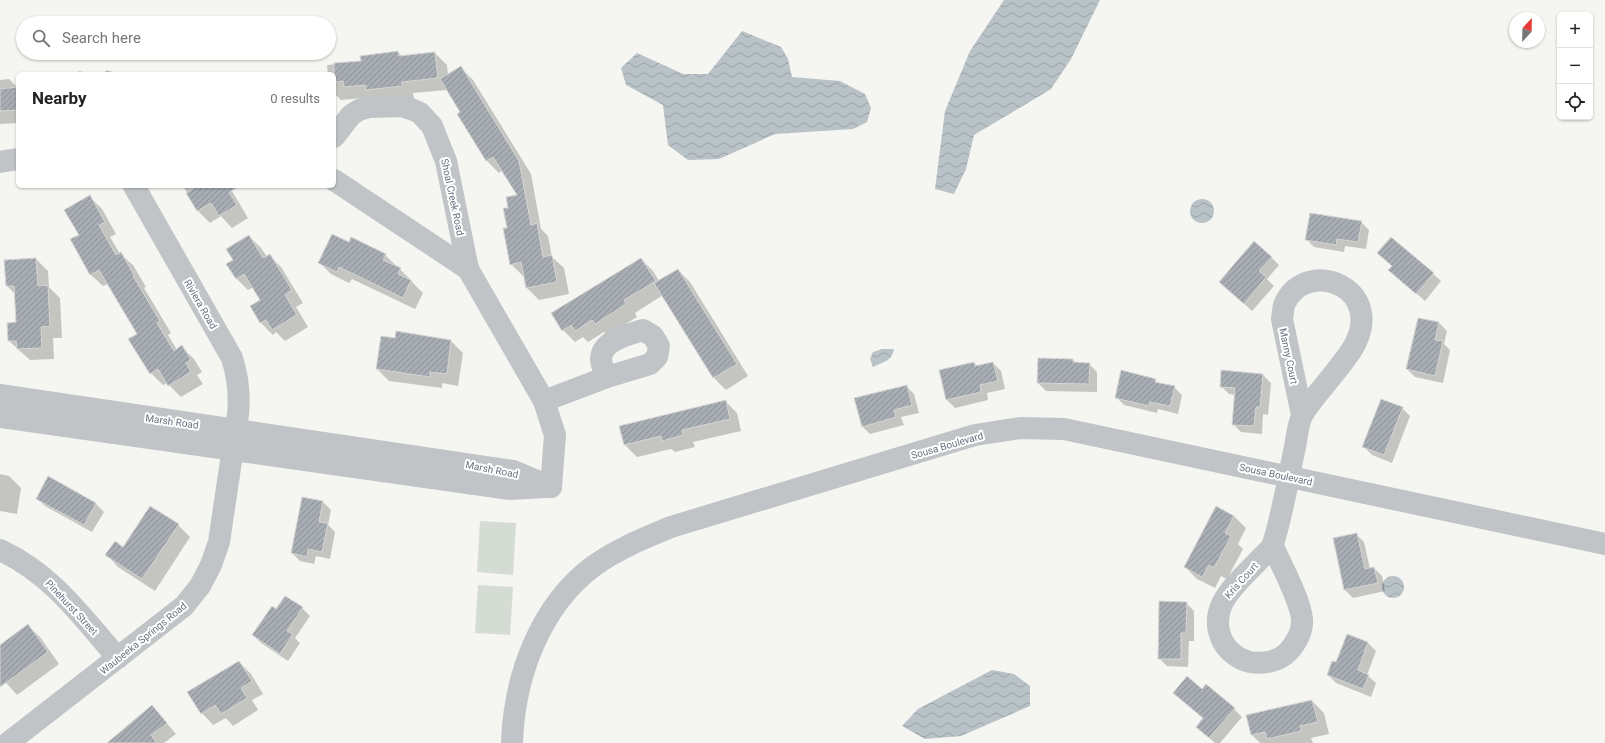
<!DOCTYPE html>
<meta charset="utf-8">
<style>
:root{--surface:#fff;--page:#f6f6f6;--text:#222;--muted:#767676;--line:#e0e0e0}
body{margin:0;font-family:Roboto,sans-serif;background:var(--page);color:var(--text)}
.controls{position:absolute;right:12px;top:12px;display:grid;overflow:hidden;border-radius:6px;box-shadow:0 1px 3px #0004}
.controls button{width:36px;height:36px;display:grid;place-items:center;padding:0;border:0;border-bottom:1px solid var(--line);background:var(--surface);color:var(--text);font:20px sans-serif}
.compass{position:absolute;left:1509px;top:12px;width:36px;height:36px;border-radius:50%;background:var(--surface);box-shadow:0 1px 3px #0004;rotate:22deg}
.list{margin:0;padding:0;list-style:none}
h2{display:flex;justify-content:space-between;align-items:center;height:52px;margin:0;padding:0 16px;font-size:17px}
h2 small{font-size:13px;font-weight:400;color:var(--muted)}
.icon{flex:none;width:22px;height:22px;fill:none;stroke:currentColor;stroke-width:2;stroke-linecap:round;stroke-linejoin:round}
.map{position:relative;flex:none;width:1605px;height:743px;overflow:hidden}
.search{position:absolute;background:var(--surface);box-shadow:0 1px 3px #0004;left:16px;top:16px;width:320px;height:44px;display:flex;align-items:center;gap:10px;box-sizing:border-box;padding:0 14px;border-radius:22px;color:var(--muted);font-size:15px}
.panel{position:absolute;background:var(--surface);box-shadow:0 1px 3px #0004;left:16px;top:72px;width:320px;height:116px;border-radius:6px}
.map>svg:first-child{display:block}
.park{fill:#d5dcd3}
.water{fill:url(#water-waves)}
.shadow{fill:#0003}
.building{fill:url(#building-hatch);stroke:#d6d6d4}
.lines{fill:none;stroke-linecap:round;stroke-linejoin:round}
.minor{stroke:#c0c4c7;stroke-width:22}
.labels{text-anchor:middle;stroke-width:4;stroke-linejoin:round;paint-order:stroke}
.street-label{font-size:10px;fill:#657381;stroke:#fff}
</style>
<div class="map">
<svg width="1605" height="743" viewBox="0 0 1605 743">
<defs>
<pattern id="water-waves" width="16" height="10" patternUnits="userSpaceOnUse"><rect width="16" height="10" fill="#b8c2c7"/><path d="M0 5q4-4 8 0t8 0" fill="none" stroke="#99a2a7"/></pattern>
<pattern id="building-hatch" width="6" height="6" patternUnits="userSpaceOnUse"><rect width="6" height="6" fill="#a7adb3"/><path d="M-1 1l2-2M0 6l6-6M5 7l2-2" fill="none" stroke="#8c9197"/></pattern>
</defs>
<rect width="100%" height="100%" fill="#f5f5f1"/>
<g class="park">
<path d="M 480,521 L 516,523 L 513,575 L 477,572 Z"/>
<path d="M 478,585 L 513,587 L 510,635 L 475,633 Z"/>
</g>
<g class="water">
<path d="M 1004,0 L 1100,0 L 1071,59 L 1051,89 L 974,135 L 966,169 L 954,194 L 935,189 L 945,111 L 970,51 Z"/>
<path d="M 742,31 L 781,47 L 788,59 L 792,77 L 840,81 L 865,94 L 871,108 L 867,122 L 853,129 L 775,134 L 719,159 L 688,160 L 668,145 L 663,105 L 626,85 L 621,68 L 637,53 L 683,74 L 708,74 Z"/>
<circle cx="1202" cy="211" r="12"/>
<path d="M 882,349 L 894,349 C 892,361 883,362 873,367 L 870,359 L 873,352 Z"/>
<circle cx="1393" cy="587" r="11"/>
<path d="M 992,670 L 1014,674 L 1030,686 L 1030,706 L 961,736 L 925,739 L 902,726 L 918,709 Z"/>
</g>
<g class="shadow">
<path d="M 398,52 L 403,57 L 435,53 L 447,65 L 448,75 L 461,68 L 473,80 L 531,174 L 541,229 L 548,236 L 552,257 L 564,268 L 569,294 L 539,300 L 527,288 L 525,276 L 523,276 L 511,264 L 508,229 L 509,208 L 518,195 L 503,170 L 499,173 L 487,161 L 458,114 L 461,112 L 447,90 L 413,93 L 414,98 L 379,102 L 374,97 L 341,100 L 334,93 L 334,74 L 328,74 L 327,65 L 362,61 Z"/>
<path d="M 106,70 L 120,74 L 104,74 Z"/>
<path d="M 79,71 L 90,74 L 78,74 Z"/>
<path d="M 9,79 L 18,88 L 18,123 L 0,124 L 0,80 Z"/>
<path d="M 183,186 L 229,186 L 248,218 L 232,228 L 221,216 L 210,223 L 198,211 Z"/>
<path d="M 90,197 L 102,209 L 116,234 L 110,237 L 120,254 L 133,265 L 146,287 L 144,288 L 171,333 L 168,335 L 177,350 L 182,347 L 194,359 L 202,372 L 197,375 L 203,384 L 181,397 L 167,383 L 163,385 L 151,373 L 138,334 L 108,284 L 103,286 L 91,275 L 72,240 L 80,235 Z"/>
<path d="M 1361,222 L 1369,230 L 1366,249 L 1345,246 L 1344,252 L 1314,247 L 1306,239 Z"/>
<path d="M 249,236 L 261,248 L 267,257 L 269,255 L 281,267 L 303,303 L 296,307 L 308,327 L 285,341 L 276,332 L 273,335 L 261,323 L 251,307 L 261,300 L 254,287 L 248,290 L 236,278 L 234,260 Z"/>
<path d="M 349,244 L 385,255 L 412,281 L 412,282 L 423,293 L 415,309 L 352,279 L 349,283 L 331,274 L 319,262 Z"/>
<path d="M 1271,257 L 1279,265 L 1267,279 L 1274,286 L 1252,311 L 1220,282 Z"/>
<path d="M 36,259 L 48,271 L 49,287 L 60,298 L 62,338 L 53,338 L 54,359 L 30,360 L 9,341 L 17,323 L 15,294 L 7,286 Z"/>
<path d="M 641,259 L 653,271 L 659,281 L 678,270 L 690,282 L 748,376 L 726,390 L 714,378 L 663,295 L 635,313 L 637,317 L 608,335 L 604,332 L 588,342 L 583,337 L 575,342 L 563,330 Z"/>
<path d="M 1393,266 L 1433,274 L 1441,281 L 1425,301 L 1390,270 Z"/>
<path d="M 1419,319 L 1439,323 L 1447,331 L 1444,344 L 1450,350 L 1443,383 L 1415,377 L 1407,369 Z"/>
<path d="M 396,339 L 451,341 L 463,353 L 458,386 L 442,383 L 442,388 L 389,381 L 377,369 Z"/>
<path d="M 1039,359 L 1073,360 L 1077,363 L 1089,364 L 1097,372 L 1097,392 L 1046,391 L 1038,383 Z"/>
<path d="M 974,363 L 978,366 L 993,363 L 1001,371 L 1005,389 L 987,393 L 988,400 L 955,408 L 947,400 L 940,370 Z"/>
<path d="M 1263,375 L 1271,383 L 1268,415 L 1263,414 L 1262,434 L 1241,432 L 1233,424 L 1235,395 L 1229,394 L 1221,386 Z"/>
<path d="M 1155,380 L 1159,384 L 1174,387 L 1182,395 L 1178,414 L 1158,409 L 1157,413 L 1124,405 L 1116,397 Z"/>
<path d="M 906,386 L 914,394 L 919,413 L 901,417 L 904,425 L 870,434 L 862,426 Z"/>
<path d="M 725,401 L 737,413 L 741,431 L 693,442 L 695,447 L 675,452 L 671,449 L 637,457 L 625,445 Z"/>
<path d="M 1402,408 L 1410,416 L 1392,463 L 1372,455 L 1364,447 Z"/>
<path d="M 0,474 L 9,476 L 21,488 L 17,514 L 0,511 Z"/>
<path d="M 48,478 L 96,504 L 104,512 L 92,532 L 45,506 L 37,498 Z"/>
<path d="M 303,498 L 323,502 L 331,510 L 328,525 L 335,532 L 330,559 L 316,556 L 314,564 L 300,561 L 292,553 Z"/>
<path d="M 151,507 L 178,525 L 190,537 L 155,591 L 118,567 L 107,555 L 123,548 Z"/>
<path d="M 1234,516 L 1246,528 L 1238,544 L 1243,549 L 1227,579 L 1221,576 L 1215,588 L 1197,579 L 1185,567 Z"/>
<path d="M 1356,534 L 1364,542 L 1370,569 L 1374,568 L 1382,576 L 1385,591 L 1353,598 L 1345,590 L 1334,539 Z"/>
<path d="M 1186,603 L 1194,611 L 1194,641 L 1189,641 L 1188,667 L 1167,666 L 1159,658 Z"/>
<path d="M 302,608 L 310,616 L 295,638 L 300,643 L 288,661 L 261,643 L 253,635 L 277,611 Z"/>
<path d="M 28,626 L 40,637 L 59,664 L 17,695 L 0,676 L 0,657 Z"/>
<path d="M 1348,635 L 1368,643 L 1376,651 L 1367,675 L 1376,683 L 1371,697 L 1336,683 L 1328,675 L 1337,664 Z"/>
<path d="M 239,662 L 251,674 L 263,694 L 252,700 L 258,710 L 233,726 L 226,718 L 213,725 L 202,713 Z"/>
<path d="M 1202,690 L 1234,709 L 1242,717 L 1220,743 L 1215,743 L 1205,734 Z"/>
<path d="M 1312,701 L 1324,713 L 1329,734 L 1311,738 L 1313,743 L 1260,743 L 1252,735 Z"/>
<path d="M 152,706 L 176,734 L 164,743 L 114,743 Z"/>
</g>
<g class="building">
<path d="M 398,51 L 399,56 L 435,52 L 438,78 L 402,82 L 402,86 L 366,90 L 366,85 L 344,87 L 343,81 L 334,82 L 334,63 L 361,61 L 360,56 Z"/>
<path d="M 461,66 L 519,161 L 531,225 L 537,223 L 543,257 L 552,255 L 557,282 L 526,288 L 521,262 L 510,265 L 503,228 L 507,228 L 503,208 L 508,208 L 506,197 L 517,195 L 493,157 L 486,161 L 457,114 L 460,112 L 440,79 Z"/>
<path d="M 18,87 L 18,110 L 0,111 L 0,89 Z"/>
<path d="M 198,186 L 240,186 L 229,192 L 237,205 L 219,216 L 211,203 L 197,211 L 186,193 Z"/>
<path d="M 90,195 L 105,222 L 99,225 L 116,255 L 121,252 L 134,275 L 133,276 L 160,321 L 157,323 L 174,351 L 182,345 L 191,360 L 186,363 L 191,372 L 168,386 L 158,369 L 150,374 L 128,339 L 137,334 L 99,270 L 90,275 L 70,239 L 79,235 L 64,210 Z"/>
<path d="M 1310,213 L 1362,221 L 1358,242 L 1337,239 L 1336,245 L 1305,240 Z"/>
<path d="M 332,234 L 349,242 L 351,237 L 386,254 L 383,260 L 401,268 L 398,274 L 411,280 L 403,298 L 339,267 L 337,272 L 318,263 Z"/>
<path d="M 249,235 L 263,258 L 270,254 L 292,290 L 285,295 L 297,315 L 272,330 L 266,320 L 260,323 L 250,306 L 260,300 L 244,274 L 236,279 L 226,264 L 233,260 L 226,249 Z"/>
<path d="M 1391,237 L 1434,273 L 1416,294 L 1388,270 L 1392,266 L 1377,253 Z"/>
<path d="M 1254,241 L 1272,257 L 1259,271 L 1266,277 L 1244,304 L 1219,282 Z"/>
<path d="M 36,258 L 38,286 L 48,285 L 50,326 L 41,327 L 42,348 L 17,349 L 16,341 L 8,341 L 7,323 L 16,322 L 14,286 L 6,286 L 4,260 Z"/>
<path d="M 641,258 L 656,281 L 624,300 L 626,304 L 595,324 L 592,320 L 575,331 L 571,325 L 562,331 L 551,313 Z"/>
<path d="M 678,269 L 737,364 L 713,378 L 654,283 Z"/>
<path d="M 1418,318 L 1439,322 L 1435,340 L 1443,341 L 1435,376 L 1406,369 Z"/>
<path d="M 396,331 L 451,340 L 447,374 L 430,372 L 430,377 L 376,369 L 381,336 L 395,338 Z"/>
<path d="M 1038,358 L 1073,359 L 1073,362 L 1090,363 L 1089,384 L 1037,383 Z"/>
<path d="M 974,362 L 975,366 L 993,362 L 998,381 L 980,385 L 981,392 L 946,400 L 939,370 Z"/>
<path d="M 1121,370 L 1156,379 L 1155,382 L 1175,386 L 1170,406 L 1150,402 L 1149,406 L 1115,398 Z"/>
<path d="M 1221,370 L 1263,374 L 1260,407 L 1256,407 L 1254,426 L 1232,425 L 1235,388 L 1220,387 Z"/>
<path d="M 907,385 L 912,405 L 894,410 L 896,417 L 862,427 L 854,398 Z"/>
<path d="M 1381,399 L 1403,407 L 1384,455 L 1362,447 Z"/>
<path d="M 726,400 L 730,419 L 682,430 L 683,435 L 662,441 L 661,436 L 624,445 L 619,426 Z"/>
<path d="M 48,476 L 96,503 L 84,525 L 36,499 Z"/>
<path d="M 302,497 L 323,501 L 319,522 L 328,523 L 322,552 L 308,549 L 307,557 L 291,553 Z"/>
<path d="M 150,506 L 179,524 L 142,579 L 105,555 L 115,541 L 123,547 Z"/>
<path d="M 1216,506 L 1234,516 L 1225,533 L 1231,536 L 1214,568 L 1209,565 L 1202,577 L 1184,567 Z"/>
<path d="M 1357,533 L 1365,569 L 1374,567 L 1378,583 L 1344,590 L 1333,538 Z"/>
<path d="M 285,596 L 303,607 L 287,631 L 293,634 L 280,654 L 252,635 L 272,606 L 276,609 Z"/>
<path d="M 1159,601 L 1187,602 L 1186,633 L 1181,633 L 1181,659 L 1158,659 Z"/>
<path d="M 28,624 L 48,652 L 0,687 L 0,645 Z"/>
<path d="M 1347,634 L 1368,642 L 1358,670 L 1369,675 L 1363,689 L 1327,675 L 1332,661 L 1336,662 Z"/>
<path d="M 239,661 L 252,681 L 241,688 L 247,698 L 221,714 L 215,705 L 201,714 L 187,692 Z"/>
<path d="M 1187,676 L 1202,689 L 1206,684 L 1235,708 L 1209,738 L 1196,727 L 1203,718 L 1173,693 Z"/>
<path d="M 1312,700 L 1318,722 L 1300,726 L 1301,731 L 1267,739 L 1265,732 L 1251,735 L 1246,715 Z"/>
<path d="M 152,705 L 167,723 L 151,735 L 157,743 L 107,743 Z"/>
</g>
<g class="lines">
<g class="minor">
<path d="M 334,137 L 351,115 L 359,110 L 369,107 L 402,106 L 411,109 L 420,113 L 432,126 L 446,161 L 468,269 L 544,401 L 555,435 L 551,487"/>
<path d="M 0,162 L 18,159"/>
<path d="M 334,180 L 468,269"/>
<path d="M 0,395 L 513,471 L 551,487"/>
<path d="M 544,401 L 607,377 L 650,364 L 657,357 L 659,346 L 653,336 L 643,330 C 628,335 602,340 601,359 C 601,365 605,372 607,377"/>
<path d="M 0,417 L 510,489 L 545,487"/>
<path d="M 1273,546 C 1281,565 1300,599 1302,619 C 1303,632 1296,643 1288,652 C 1278,662 1263,664 1250,662 C 1239,660 1228,651 1223,642 C 1205,606 1238,583 1260,559 C 1264,555 1271,549 1273,544 C 1283,512 1288,479 1295,447 C 1297,437 1298,422 1303,414 C 1306,408 1311,403 1315,397 C 1327,382 1340,367 1351,351 C 1391,289 1306,254 1284,305 C 1283,309 1283,314 1282,319 L 1302,415"/>
<path d="M 0,550 C 52,574 81,616 118,658"/>
<path d="M 8,743 L 184,606 L 200,586 L 211,565 L 219,542 L 238,414 C 240,394 238,377 232,358 L 134,186"/>
<path d="M 512,743 C 514,677 540,605 595,565 C 619,548 645,538 671,527 L 975,435 L 1020,428 L 1064,429 L 1605,544"/>
</g>
</g>
<g class="labels">
<g class="street-label">
<text transform="translate(453 197) rotate(78)" y="4">Shoal Creek Road</text>
<text transform="translate(201 304) rotate(60)" y="4">Riviera Road</text>
<text transform="translate(1289 356) rotate(78)" y="4">Manny Court</text>
<text transform="translate(172 421) rotate(8)" y="4">Marsh Road</text>
<text transform="translate(947 445) rotate(-16)" y="4">Sousa Boulevard</text>
<text transform="translate(492 469) rotate(11)" y="4">Marsh Road</text>
<text transform="translate(1276 474) rotate(12)" y="4">Sousa Boulevard</text>
<text transform="translate(1241 580) rotate(-48)" y="4">Kris Court</text>
<text transform="translate(72 607) rotate(47)" y="4">Pinehurst Street</text>
<text transform="translate(143 638) rotate(-39)" y="4">Waubeeka Springs Road</text>
</g>
</g>
</svg>
<div class="controls">
<button>+</button>
<button>−</button>
<button><svg class="icon" aria-label="locate" viewBox="0 0 24 24"><circle cx="12" cy="12" r="6"/><path d="M12 2v4M12 18v4M2 12h4M18 12h4"/></svg></button>
</div>
<svg class="compass" viewBox="-18 -18 36 36"><path d="M0-13l5 13h-10z" fill="#e53935"/><path d="M0 13l5-13h-10z" fill="#767676"/></svg>
<div class="search"><svg class="icon" aria-label="search" viewBox="0 0 24 24"><circle cx="10" cy="10" r="6"/><path d="M15 15l6 6"/></svg>Search here</div>
<section class="panel">
<h2>Nearby<small>0 results</small></h2>
<ul class="list">
</ul>
</section>
</div>
